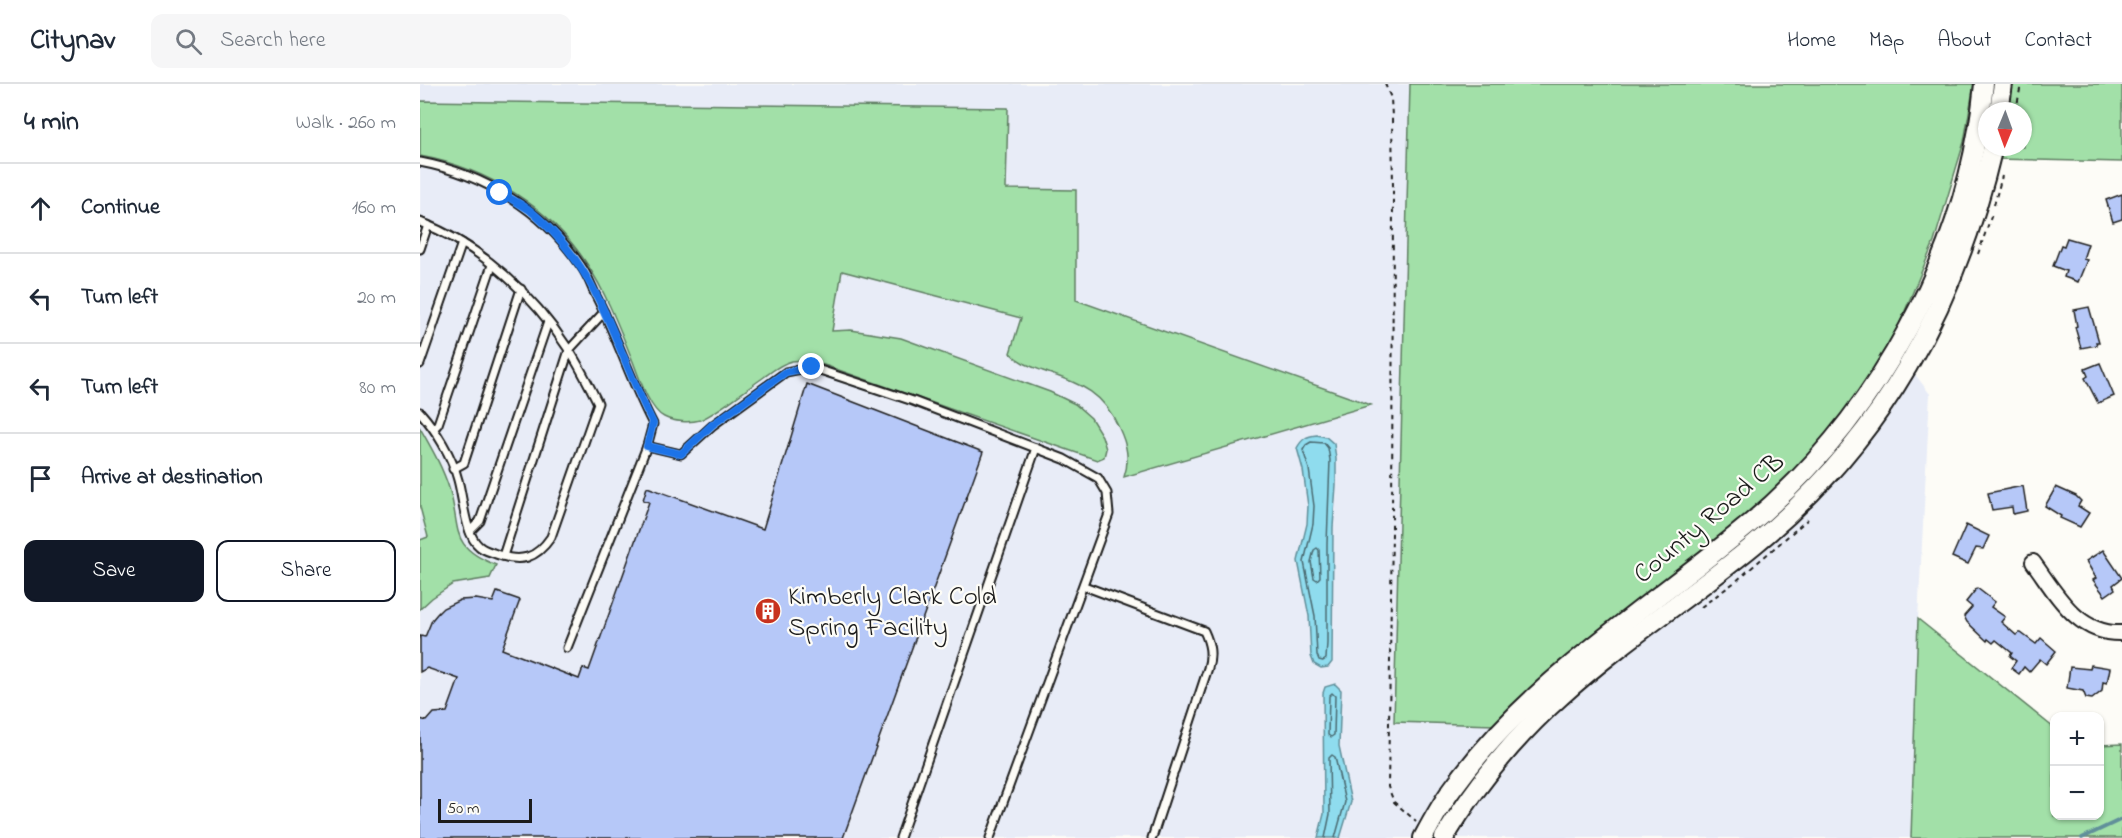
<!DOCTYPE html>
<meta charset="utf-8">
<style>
:root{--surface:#fff;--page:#f6f6f7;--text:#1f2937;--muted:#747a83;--line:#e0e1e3;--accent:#111827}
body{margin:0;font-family:"Indie Flower",sans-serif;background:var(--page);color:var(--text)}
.controls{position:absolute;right:18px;bottom:18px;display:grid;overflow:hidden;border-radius:12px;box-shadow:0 2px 4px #0004}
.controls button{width:54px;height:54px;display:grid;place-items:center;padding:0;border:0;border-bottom:2px solid var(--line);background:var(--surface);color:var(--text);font:30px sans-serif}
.compass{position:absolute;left:1558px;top:18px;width:54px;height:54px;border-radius:50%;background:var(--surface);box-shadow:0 2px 4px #0004;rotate:181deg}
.scale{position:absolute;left:18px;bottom:15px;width:94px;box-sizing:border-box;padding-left:6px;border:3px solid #1c1c1c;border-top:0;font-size:16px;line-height:21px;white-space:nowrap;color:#1c1c1c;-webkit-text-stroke:4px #fdfcf7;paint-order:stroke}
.stop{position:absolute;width:18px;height:18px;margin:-14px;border:4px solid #1a73e8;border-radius:50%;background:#fff}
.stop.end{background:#1a73e8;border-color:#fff;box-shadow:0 2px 6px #0008}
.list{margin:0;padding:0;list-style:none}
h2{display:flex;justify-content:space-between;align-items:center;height:78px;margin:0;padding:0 24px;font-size:26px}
h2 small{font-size:20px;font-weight:400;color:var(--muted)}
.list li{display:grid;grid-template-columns:39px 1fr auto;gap:18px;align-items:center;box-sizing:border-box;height:90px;padding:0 24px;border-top:2px solid var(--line)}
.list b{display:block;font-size:22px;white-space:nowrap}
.list em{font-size:20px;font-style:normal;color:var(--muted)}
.actions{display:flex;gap:12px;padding:18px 24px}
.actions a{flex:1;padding:14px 0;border:2px solid var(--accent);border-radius:12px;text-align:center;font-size:21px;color:var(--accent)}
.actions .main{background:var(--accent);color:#fff}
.icon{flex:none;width:33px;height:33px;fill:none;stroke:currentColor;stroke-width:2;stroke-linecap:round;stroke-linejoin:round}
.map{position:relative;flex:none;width:1702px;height:754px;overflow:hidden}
header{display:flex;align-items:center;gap:36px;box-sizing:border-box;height:84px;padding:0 30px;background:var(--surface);border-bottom:2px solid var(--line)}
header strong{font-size:28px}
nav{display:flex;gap:33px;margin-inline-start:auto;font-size:21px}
.search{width:420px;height:54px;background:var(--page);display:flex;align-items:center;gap:15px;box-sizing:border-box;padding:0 21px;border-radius:12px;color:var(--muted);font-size:22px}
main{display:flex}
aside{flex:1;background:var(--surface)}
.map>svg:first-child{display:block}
.built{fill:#e8ecf7}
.green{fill:#a2e0a8;stroke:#5f7e62;stroke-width:1.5}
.water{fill:#8fdcee;stroke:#618f9a;stroke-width:1.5}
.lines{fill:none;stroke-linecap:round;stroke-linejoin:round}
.shore{stroke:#4a6970;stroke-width:1.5}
.stream{stroke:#618f9a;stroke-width:4}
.building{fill:#b6c8f8;stroke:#1c1c1c;stroke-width:1.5}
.lane-casing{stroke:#1c1c1c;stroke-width:11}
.street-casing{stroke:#1c1c1c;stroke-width:18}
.secondary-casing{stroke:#1c1c1c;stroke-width:22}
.path{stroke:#1c1c1c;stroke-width:2;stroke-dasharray:4.5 4.5;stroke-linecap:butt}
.lane{stroke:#fdfcf7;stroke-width:7}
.street{stroke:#fdfcf7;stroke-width:14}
.secondary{stroke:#fdfcf7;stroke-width:18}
.route{stroke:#1a73e8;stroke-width:8}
.labels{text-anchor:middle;stroke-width:4.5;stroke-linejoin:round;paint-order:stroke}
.street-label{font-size:27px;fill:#1c1c1c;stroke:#fdfcf7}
.poi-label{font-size:27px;fill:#1c1c1c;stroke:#fdfcf7;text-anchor:start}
</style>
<header>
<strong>Citynav</strong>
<div class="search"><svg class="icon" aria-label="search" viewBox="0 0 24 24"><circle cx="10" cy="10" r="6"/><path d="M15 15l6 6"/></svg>Search here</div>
<nav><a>Home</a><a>Map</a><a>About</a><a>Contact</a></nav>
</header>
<main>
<aside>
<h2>4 min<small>Walk · 260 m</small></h2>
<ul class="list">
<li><svg class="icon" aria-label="ahead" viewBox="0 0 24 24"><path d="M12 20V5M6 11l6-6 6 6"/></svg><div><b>Continue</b></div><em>160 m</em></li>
<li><svg class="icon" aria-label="left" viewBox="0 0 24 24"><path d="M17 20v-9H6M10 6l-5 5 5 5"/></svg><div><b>Turn left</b></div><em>20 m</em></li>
<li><svg class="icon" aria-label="left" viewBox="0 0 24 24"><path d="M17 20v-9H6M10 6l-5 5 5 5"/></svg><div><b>Turn left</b></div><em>80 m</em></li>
<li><svg class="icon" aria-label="arrive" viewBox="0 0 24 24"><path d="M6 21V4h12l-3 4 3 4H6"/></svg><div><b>Arrive at destination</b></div></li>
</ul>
<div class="actions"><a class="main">Save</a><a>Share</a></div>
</aside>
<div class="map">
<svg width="1702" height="754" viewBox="0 0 1702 754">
<rect width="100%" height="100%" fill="#fdfcf7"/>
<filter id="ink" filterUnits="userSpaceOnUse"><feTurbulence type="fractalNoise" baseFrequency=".0167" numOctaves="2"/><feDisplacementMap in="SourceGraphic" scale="12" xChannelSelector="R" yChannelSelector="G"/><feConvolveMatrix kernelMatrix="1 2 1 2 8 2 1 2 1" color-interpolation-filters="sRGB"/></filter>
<g filter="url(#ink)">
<g class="built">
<path d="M 0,0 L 990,0 L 974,638 L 1075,641 L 1008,726 L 992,754 L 0,754 Z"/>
<path d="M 1494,289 L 1510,310 L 1498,535 L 1491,754 L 1032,754 L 1089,677 L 1109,654 L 1168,597 L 1358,453 L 1400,411 L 1447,357 Z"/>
</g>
<g class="green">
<path d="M 990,0 L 1554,0 L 1544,58 L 1514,158 L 1479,241 L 1440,308 L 1383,380 L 1283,470 L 1137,579 L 1075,641 L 974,638 Z"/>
<path d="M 1590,0 L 1702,0 L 1702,78 L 1575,75 L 1578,63 L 1603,63 L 1603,27 L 1586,27 Z"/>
<path d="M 0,17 L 588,24 L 586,105 L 656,106 L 656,216 L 951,321 L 704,393 C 710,375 707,361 699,344 C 682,306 659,300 623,287 C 610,282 600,279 590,269 L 601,234 L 422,187 L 412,247 L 431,246 L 481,254 L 630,308 L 655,320 L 671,334 L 682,352 L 686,365 L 684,373 L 677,376 L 407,282 C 396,279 383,275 372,277 C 362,279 352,287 344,293 C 328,304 296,330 280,336 C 270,339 254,338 244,333 C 229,326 218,290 212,275 C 199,243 186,209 167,180 C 130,123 67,84 0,72 Z"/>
<path d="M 0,344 C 12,365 23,384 30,407 C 41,446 29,463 76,481 L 70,494 L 33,500 L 12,514 L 0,525 L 0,456 L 8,453 L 0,423 Z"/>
<path d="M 1498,535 L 1634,644 L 1634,732 L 1680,732 L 1680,661 L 1702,660 L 1702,754 L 1491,754 Z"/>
</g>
<g class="water">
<path d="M 897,351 L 906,353 L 914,360 L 916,375 L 916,401 L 913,443 L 912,578 L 908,583 L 901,584 L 894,580 L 891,572 L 889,532 L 878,477 L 887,440 L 888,422 L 883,386 L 877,364 C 882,355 886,352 897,351 Z"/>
<path d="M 915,600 L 921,606 L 919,662 L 931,718 L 920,754 L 898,754 L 904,730 L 903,609 L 905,603 Z"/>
</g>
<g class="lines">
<g class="shore">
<path d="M 891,358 L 904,359 L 908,364 L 910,376 L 907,460 L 907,559 L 906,575 L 903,577 L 899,576 L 897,571 L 895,532 L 884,478 L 893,440 L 894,422 L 889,385 L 883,366 L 886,361 Z"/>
<path d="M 897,464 L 899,466 L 900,493 L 897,496 L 894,494 L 891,478 L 894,466 Z"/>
<path d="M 912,609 L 915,612 L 914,651 L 911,653 L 908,651 L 909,612 Z"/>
<path d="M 905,754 L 910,730 L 909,674 L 912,671 L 915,673 L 925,718 L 915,754"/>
</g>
<path class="stream" d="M 1662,754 L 1702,735"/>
</g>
<g class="building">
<path d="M 1702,110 L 1702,135 L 1693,138 L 1686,116 Z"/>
<path d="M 1647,154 L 1668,160 L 1663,175 L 1667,176 L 1658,198 L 1644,193 L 1646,187 L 1633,182 L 1641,161 L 1644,162 Z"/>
<path d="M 1669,223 L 1679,258 L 1676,258 L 1677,261 L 1661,264 L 1655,243 L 1657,242 L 1654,226 Z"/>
<path d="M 1680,279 L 1694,312 L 1678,319 L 1665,294 L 1668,292 L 1665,285 Z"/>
<path d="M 387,300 L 563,368 L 423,754 L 0,754 L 0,635 L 7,637 L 14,629 L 27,628 L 39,595 L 7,584 L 0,588 L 0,552 L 5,553 L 12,536 L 17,530 L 23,524 L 40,516 L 56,515 L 73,518 L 77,508 L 100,516 L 82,565 L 159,595 L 163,584 L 169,586 L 229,418 L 223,416 L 227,403 L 343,445 Z"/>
<path d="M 1603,402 L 1607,427 L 1593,430 L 1592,423 L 1572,426 L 1568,409 Z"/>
<path d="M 1636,403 L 1656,412 L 1661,417 L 1658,422 L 1669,429 L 1660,443 L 1640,434 L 1641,432 L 1625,422 Z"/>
<path d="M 1546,441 L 1569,452 L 1563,465 L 1556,464 L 1548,480 L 1532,473 Z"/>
<path d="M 1683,466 L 1702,494 L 1693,501 L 1695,505 L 1685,512 L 1673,496 L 1676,494 L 1666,477 Z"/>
<path d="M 1557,504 L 1575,518 L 1571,523 L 1585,533 L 1581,538 L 1596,551 L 1599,549 L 1601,549 L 1616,560 L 1621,554 L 1636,567 L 1626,580 L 1620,575 L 1609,588 L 1604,583 L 1599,590 L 1591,584 L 1596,577 L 1590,572 L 1592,569 L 1576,556 L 1573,559 L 1568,555 L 1567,557 L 1547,538 L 1544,532 L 1552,523 L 1546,518 Z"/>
<path d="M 1671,581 L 1690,584 L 1687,599 L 1683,598 L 1682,607 L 1672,615 L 1666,614 L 1663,607 L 1647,604 L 1650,583 L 1670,585 Z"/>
</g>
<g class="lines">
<defs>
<g id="lane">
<path d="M 0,78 C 64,90 124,127 161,182 C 167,190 171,201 175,210 C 197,252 211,298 233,340 L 227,362"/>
<path d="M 0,138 C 62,162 113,211 149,266 C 160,283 169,301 178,319 L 131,453 C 116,475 101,479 76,470 C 71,468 63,466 59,462 C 45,451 43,413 38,396 C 32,372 16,346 0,328"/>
<path d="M 0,165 L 8,141"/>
<path d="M 0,280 L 42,159"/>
<path d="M 14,344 L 18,340 L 72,181"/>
<path d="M 33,385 L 44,379 L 101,205"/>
<path d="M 50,447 L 60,437 L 128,238"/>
<path d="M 83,472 L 149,266 L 184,228"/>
<path d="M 664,502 L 784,547 C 790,560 792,570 788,584 L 732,754"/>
<path d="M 147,564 L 227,362 L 261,370 L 293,341 L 366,288 L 391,283 L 493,317 L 644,375 L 678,394 L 687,409 L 689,430 L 570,754"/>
<path d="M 480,754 L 616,364"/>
</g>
<path id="street" d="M 1613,478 C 1636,509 1657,551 1702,549"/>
<g id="secondary">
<path d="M 1579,27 L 1583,0"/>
<path d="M 1003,754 C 1012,737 1021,720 1033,704 C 1111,596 1225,527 1326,443 C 1457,335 1548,169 1564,0"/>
<path d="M 1024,754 C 1056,701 1096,652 1142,611 C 1203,556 1272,512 1335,460 C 1463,355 1535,223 1573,63"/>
</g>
</defs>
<use href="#lane" class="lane-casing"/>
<use href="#street" class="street-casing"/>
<use href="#secondary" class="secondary-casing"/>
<g class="path">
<path d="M 965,0 L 971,14 L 972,33 L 973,104 L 972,447 L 968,703 L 974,718 L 996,737"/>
<path d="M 1596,27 L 1601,0"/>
<path d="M 1574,121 L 1582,92"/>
<path d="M 1558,170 L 1572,130"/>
<path d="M 1281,523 L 1315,498 L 1388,435"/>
</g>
<use href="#lane" class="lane"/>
<use href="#street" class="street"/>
<use href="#secondary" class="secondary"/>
</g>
</g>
<g class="lines" filter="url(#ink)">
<path class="route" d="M 80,109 C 90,114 99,119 108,125 C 114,129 119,135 125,140 C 184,196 197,270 233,339 L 227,362 L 261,370 L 292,341 L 366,288 L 392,283"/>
</g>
<defs>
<symbol id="building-disc" viewBox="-11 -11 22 22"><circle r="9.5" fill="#c8321e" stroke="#fdfcf7"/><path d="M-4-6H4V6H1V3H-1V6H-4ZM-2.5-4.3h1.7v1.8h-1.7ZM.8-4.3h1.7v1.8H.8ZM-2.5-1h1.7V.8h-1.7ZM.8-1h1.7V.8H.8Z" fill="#fff"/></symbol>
</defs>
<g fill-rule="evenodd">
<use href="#building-disc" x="333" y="512" width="30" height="30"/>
</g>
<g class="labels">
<g class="street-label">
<text transform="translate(1288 433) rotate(-40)" y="9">County Road CB</text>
</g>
<g class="poi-label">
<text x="368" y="520">Kimberly Clark Cold<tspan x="368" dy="31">Spring Facility</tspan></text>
</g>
</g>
</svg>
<div class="controls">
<button>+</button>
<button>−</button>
</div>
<svg class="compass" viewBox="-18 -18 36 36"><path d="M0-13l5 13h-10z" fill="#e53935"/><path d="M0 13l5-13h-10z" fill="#747a83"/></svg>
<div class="scale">50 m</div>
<div class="stop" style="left:80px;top:109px"></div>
<div class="stop end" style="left:392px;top:283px"></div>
</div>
</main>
